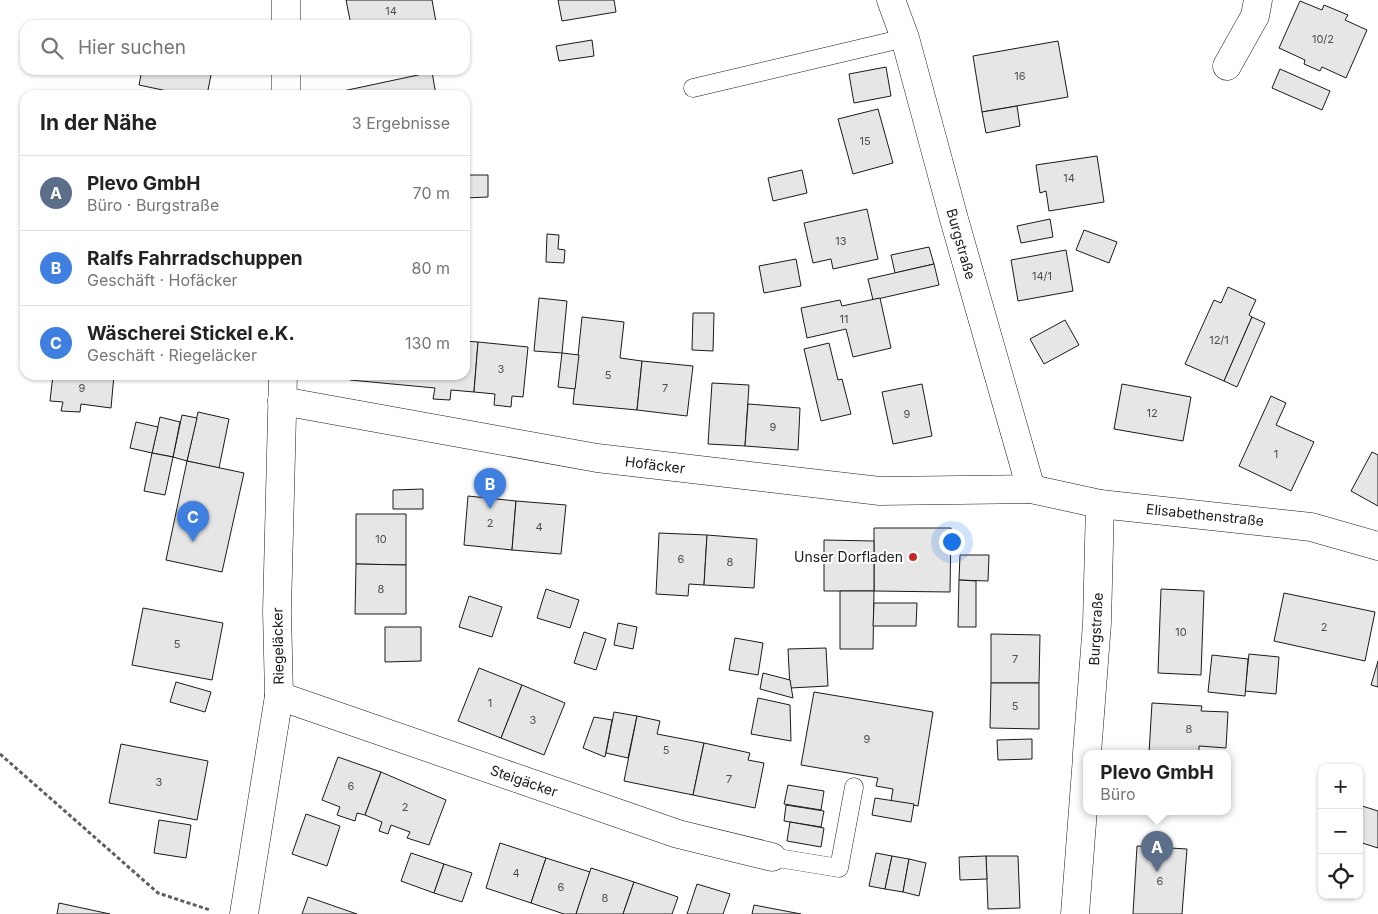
<!DOCTYPE html>
<html lang="de">
<meta charset="utf-8">
<style>
:root{--surface:#fff;--page:#f6f6f6;--text:#222;--muted:#767676;--line:#e0e0e0;--accent:#c62828}
body{margin:0;font-family:Inter,sans-serif;background:var(--page);color:var(--text)}
.controls{position:absolute;right:15px;bottom:15px;display:grid;overflow:hidden;border-radius:10px;box-shadow:0 1px 4px #0004}
.controls button{width:45px;height:45px;display:grid;place-items:center;padding:0;border:0;border-bottom:1px solid var(--line);background:var(--surface);color:var(--text);font:25px sans-serif}
.you{position:absolute;left:951px;top:541px;width:18px;height:18px;margin:-12px;border:4px solid #fff;border-radius:50%;background:#1a73e8;box-shadow:0 0 0 8px #1a73e833}
.badge{display:grid;place-items:center;width:32px;height:32px;border-radius:50%;background:var(--accent);color:#fff;font-size:16px;font-weight:700}
.pin{position:absolute;translate:-50% -41px;filter:drop-shadow(0 1px 2px #0008)}
.pin::after{content:'';position:absolute;top:26px;width:18px;height:15px;background:inherit;clip-path:polygon(0 0,100% 0,50% 100%)}
.popup{position:absolute;left:1083px;top:750px;width:148px;height:65px;box-sizing:border-box;display:grid;place-content:center;border-radius:10px;background:var(--surface);filter:drop-shadow(0 1px 4px #0005);font-size:16px;white-space:nowrap;color:var(--muted)}
.popup b{font-size:19px;color:var(--text)}
.popup::after{content:'';position:absolute;left:50%;top:100%;margin-left:-10px;border:10px solid transparent;border-top-color:var(--surface)}
.list{margin:0;padding:0;list-style:none}
h2{display:flex;justify-content:space-between;align-items:center;height:65px;margin:0;padding:0 20px;font-size:21px}
h2 small{font-size:16px;font-weight:400;color:var(--muted)}
.list li{display:grid;grid-template-columns:32px 1fr auto;gap:15px;align-items:center;box-sizing:border-box;height:75px;padding:0 20px;border-top:1px solid var(--line)}
.list b{display:block;font-size:19px;white-space:nowrap}
.list p{margin:0;font-size:16px;white-space:nowrap;color:var(--muted)}
.list em{font-size:16px;font-style:normal;color:var(--muted)}
.icon{flex:none;width:28px;height:28px;fill:none;stroke:currentColor;stroke-width:2;stroke-linecap:round;stroke-linejoin:round}
.map{position:relative;flex:none;width:1378px;height:914px;overflow:hidden}
.search{position:absolute;background:var(--surface);box-shadow:0 1px 4px #0004;left:20px;top:20px;width:450px;height:55px;display:flex;align-items:center;gap:12px;box-sizing:border-box;padding:0 18px;border-radius:15px;color:var(--muted);font-size:19px}
.panel{position:absolute;background:var(--surface);box-shadow:0 1px 4px #0004;left:20px;top:90px;width:450px;height:290px;border-radius:15px}
.map>svg:first-child{display:block}
.building{fill:#e6e6e6;stroke:#1a1a1a}
.lines{fill:none;stroke-linecap:round;stroke-linejoin:round}
.lane-casing{stroke:#1a1a1a;stroke-width:19}
.street-casing{stroke:#1a1a1a;stroke-width:29}
.path{stroke:#5f5f5f;stroke-width:3;stroke-dasharray:4 2.5;stroke-linecap:butt}
.lane{stroke:#fff;stroke-width:18}
.street{stroke:#fff;stroke-width:28}
.poi-dot{fill:#c62828;stroke:#fff;stroke-width:2}
.labels{text-anchor:middle;stroke-width:4;stroke-linejoin:round;paint-order:stroke}
.number-label{font-size:11px;fill:#4d4d4d}
.street-label{font-size:14px;fill:#1a1a1a;stroke:#fff}
.poi-label{font-size:14px;fill:#1a1a1a;stroke:#fff;text-anchor:end}
</style>
<div class="map">
<svg width="1378" height="914" viewBox="0 0 1378 914">
<rect width="100%" height="100%" fill="#fff"/>
<g class="building">
<path d="M 346,0 L 432,0 L 436,22 L 421,25 L 351,25 Z"/>
<path d="M 558,0 L 614,0 L 616,12 L 562,21 Z"/>
<path d="M 1300,1 L 1322,10 L 1324,5 L 1348,15 L 1345,20 L 1367,30 L 1346,78 L 1322,67 L 1320,71 L 1304,64 L 1305,60 L 1279,48 Z"/>
<path d="M 592,40 L 594,56 L 559,61 L 556,46 Z"/>
<path d="M 1058,41 L 1068,97 L 982,112 L 973,56 Z"/>
<path d="M 886,67 L 891,96 L 854,103 L 849,74 Z"/>
<path d="M 1280,69 L 1330,91 L 1322,110 L 1272,88 Z"/>
<path d="M 142,70 L 212,70 L 207,95 L 186,95 L 139,85 Z"/>
<path d="M 432,72 L 436,95 L 344,95 L 343,91 Z"/>
<path d="M 1017,106 L 1020,126 L 986,133 L 982,112 Z"/>
<path d="M 878,109 L 893,163 L 853,174 L 838,119 Z"/>
<path d="M 1097,156 L 1104,202 L 1049,211 L 1046,191 L 1040,193 L 1036,165 Z"/>
<path d="M 802,170 L 807,193 L 773,201 L 768,178 Z"/>
<path d="M 465,175 L 488,175 L 488,197 L 465,198 Z"/>
<path d="M 867,209 L 878,259 L 833,269 L 831,259 L 813,263 L 804,223 Z"/>
<path d="M 1050,219 L 1053,237 L 1021,243 L 1017,226 Z"/>
<path d="M 1084,230 L 1117,242 L 1109,263 L 1076,250 Z"/>
<path d="M 547,234 L 559,235 L 558,249 L 565,250 L 564,263 L 546,262 Z"/>
<path d="M 929,247 L 934,264 L 895,273 L 891,255 Z"/>
<path d="M 1066,250 L 1073,291 L 1018,301 L 1011,260 Z"/>
<path d="M 796,259 L 801,286 L 764,293 L 759,266 Z"/>
<path d="M 934,264 L 939,285 L 873,300 L 868,279 Z"/>
<path d="M 1228,287 L 1256,300 L 1249,315 L 1252,317 L 1224,381 L 1185,364 L 1214,300 L 1221,303 Z"/>
<path d="M 539,298 L 567,301 L 562,353 L 534,351 Z"/>
<path d="M 880,298 L 891,348 L 853,357 L 846,329 L 807,338 L 801,308 L 840,300 L 842,306 Z"/>
<path d="M 693,313 L 714,313 L 713,351 L 692,350 Z"/>
<path d="M 582,317 L 624,322 L 620,358 L 642,361 L 637,410 L 573,404 Z"/>
<path d="M 1252,317 L 1265,323 L 1237,387 L 1224,381 Z"/>
<path d="M 1065,320 L 1079,345 L 1044,364 L 1030,339 Z"/>
<path d="M 465,341 L 478,342 L 474,392 L 451,390 L 450,400 L 433,399 L 435,388 L 350,380 L 351,375 L 465,375 Z"/>
<path d="M 478,342 L 528,347 L 523,397 L 512,396 L 511,407 L 494,405 L 495,394 L 474,392 Z"/>
<path d="M 829,343 L 838,380 L 842,379 L 851,414 L 821,421 L 804,349 Z"/>
<path d="M 562,353 L 579,355 L 575,389 L 558,387 Z"/>
<path d="M 642,361 L 693,366 L 687,416 L 637,410 Z"/>
<path d="M 53,375 L 114,375 L 111,408 L 81,404 L 80,412 L 61,411 L 63,402 L 50,401 Z"/>
<path d="M 712,383 L 749,385 L 745,446 L 708,444 Z"/>
<path d="M 922,384 L 932,436 L 893,444 L 882,392 Z"/>
<path d="M 1122,384 L 1191,397 L 1183,441 L 1114,429 Z"/>
<path d="M 1271,396 L 1286,403 L 1276,425 L 1314,442 L 1291,491 L 1239,466 Z"/>
<path d="M 748,404 L 800,408 L 798,450 L 745,446 Z"/>
<path d="M 198,412 L 229,419 L 219,468 L 187,461 Z"/>
<path d="M 182,415 L 197,418 L 187,461 L 173,457 Z"/>
<path d="M 160,417 L 180,422 L 173,457 L 152,453 Z"/>
<path d="M 136,422 L 158,427 L 152,453 L 130,448 Z"/>
<path d="M 1372,452 L 1378,455 L 1378,506 L 1351,491 Z"/>
<path d="M 152,453 L 173,457 L 165,495 L 144,491 Z"/>
<path d="M 187,461 L 244,473 L 222,572 L 166,560 Z"/>
<path d="M 423,489 L 423,509 L 393,509 L 393,490 Z"/>
<path d="M 468,496 L 516,501 L 512,550 L 464,545 Z"/>
<path d="M 516,501 L 566,505 L 561,554 L 512,550 Z"/>
<path d="M 356,514 L 406,514 L 406,565 L 356,564 Z"/>
<path d="M 874,528 L 951,528 L 950,592 L 874,591 Z"/>
<path d="M 659,533 L 707,535 L 704,585 L 689,584 L 688,596 L 656,594 Z"/>
<path d="M 707,535 L 757,539 L 754,588 L 704,585 Z"/>
<path d="M 824,540 L 874,541 L 874,591 L 824,591 Z"/>
<path d="M 960,555 L 989,555 L 988,581 L 959,580 Z"/>
<path d="M 356,564 L 406,565 L 406,614 L 355,614 Z"/>
<path d="M 959,580 L 976,581 L 976,627 L 958,627 Z"/>
<path d="M 546,589 L 579,600 L 570,628 L 537,618 Z"/>
<path d="M 1161,589 L 1204,591 L 1201,675 L 1158,673 Z"/>
<path d="M 840,591 L 874,591 L 873,649 L 840,649 Z"/>
<path d="M 1284,593 L 1375,612 L 1365,661 L 1274,641 Z"/>
<path d="M 469,596 L 502,607 L 492,637 L 459,627 Z"/>
<path d="M 874,603 L 917,603 L 916,626 L 873,626 Z"/>
<path d="M 143,608 L 223,623 L 212,680 L 132,665 Z"/>
<path d="M 618,623 L 637,627 L 633,649 L 614,645 Z"/>
<path d="M 385,627 L 421,627 L 421,661 L 385,662 Z"/>
<path d="M 584,632 L 606,639 L 596,670 L 574,663 Z"/>
<path d="M 991,634 L 1040,635 L 1039,683 L 991,683 Z"/>
<path d="M 735,638 L 763,643 L 758,675 L 729,670 Z"/>
<path d="M 826,648 L 828,686 L 790,688 L 788,649 Z"/>
<path d="M 1249,654 L 1279,657 L 1276,694 L 1245,691 Z"/>
<path d="M 1212,655 L 1248,659 L 1245,696 L 1208,692 Z"/>
<path d="M 1378,661 L 1378,687 L 1371,685 Z"/>
<path d="M 479,668 L 522,685 L 501,738 L 458,721 Z"/>
<path d="M 763,673 L 790,680 L 793,698 L 760,689 Z"/>
<path d="M 176,682 L 211,692 L 205,712 L 170,702 Z"/>
<path d="M 991,683 L 1039,683 L 1039,729 L 990,728 Z"/>
<path d="M 522,685 L 565,703 L 544,755 L 501,738 Z"/>
<path d="M 814,692 L 933,712 L 918,806 L 891,801 L 893,789 L 876,786 L 878,778 L 801,765 Z"/>
<path d="M 758,698 L 790,705 L 791,741 L 751,734 Z"/>
<path d="M 1152,703 L 1202,706 L 1201,711 L 1228,712 L 1226,748 L 1199,746 L 1199,753 L 1149,753 Z"/>
<path d="M 614,712 L 637,716 L 628,758 L 606,753 Z"/>
<path d="M 637,716 L 660,721 L 657,734 L 704,743 L 693,795 L 624,781 Z"/>
<path d="M 594,717 L 612,720 L 605,757 L 583,748 Z"/>
<path d="M 1032,739 L 1032,759 L 998,760 L 997,740 Z"/>
<path d="M 704,743 L 750,753 L 748,760 L 764,763 L 755,808 L 693,795 Z"/>
<path d="M 121,744 L 208,761 L 197,820 L 109,803 Z"/>
<path d="M 338,757 L 381,772 L 365,815 L 357,813 L 355,821 L 337,815 L 340,807 L 322,800 Z"/>
<path d="M 381,772 L 446,800 L 429,845 L 407,838 L 410,832 L 391,825 L 388,834 L 379,831 L 382,822 L 365,815 Z"/>
<path d="M 788,785 L 824,791 L 821,810 L 784,804 Z"/>
<path d="M 875,798 L 914,804 L 911,822 L 872,815 Z"/>
<path d="M 786,805 L 824,811 L 821,827 L 784,821 Z"/>
<path d="M 1359,805 L 1378,811 L 1378,848 L 1359,842 Z"/>
<path d="M 306,814 L 340,826 L 327,866 L 292,854 Z"/>
<path d="M 159,820 L 191,825 L 186,858 L 154,853 Z"/>
<path d="M 790,822 L 824,828 L 821,847 L 787,841 Z"/>
<path d="M 500,843 L 546,858 L 531,903 L 486,888 Z"/>
<path d="M 1137,846 L 1187,849 L 1182,914 L 1133,914 Z"/>
<path d="M 411,853 L 444,864 L 434,893 L 401,881 Z"/>
<path d="M 876,853 L 892,856 L 885,889 L 869,886 Z"/>
<path d="M 892,856 L 909,859 L 903,892 L 885,889 Z"/>
<path d="M 986,856 L 1018,856 L 1020,908 L 988,909 Z"/>
<path d="M 986,856 L 987,879 L 960,880 L 959,857 Z"/>
<path d="M 546,858 L 590,872 L 576,914 L 564,914 L 531,903 Z"/>
<path d="M 909,859 L 926,863 L 919,896 L 903,892 Z"/>
<path d="M 444,864 L 472,873 L 462,902 L 434,893 Z"/>
<path d="M 591,868 L 634,882 L 623,914 L 576,914 Z"/>
<path d="M 634,882 L 678,897 L 672,914 L 623,914 Z"/>
<path d="M 697,884 L 730,894 L 723,914 L 687,914 Z"/>
<path d="M 308,897 L 357,914 L 302,914 Z"/>
<path d="M 59,903 L 110,914 L 57,914 Z"/>
<path d="M 754,905 L 801,914 L 752,914 Z"/>
</g>
<g class="lines">
<defs>
<g id="lane">
<path d="M 693,88 L 905,38"/>
<path d="M 772,857 L 839,868 L 854,787"/>
</g>
<g id="street">
<path d="M 891,0 L 905,38 L 954,219 L 1031,489"/>
<path d="M 286,25 L 286,0"/>
<path d="M 1227,66 L 1255,16 L 1258,0"/>
<path d="M 286,95 L 286,70"/>
<path d="M 282,401 L 597,458 L 880,491 L 1031,489 L 1100,504 L 1311,527 L 1378,546"/>
<path d="M 279,696 L 678,834 L 772,857"/>
<path d="M 1087,753 L 1097,623 L 1100,504"/>
<path d="M 244,914 L 279,696 L 277,611 L 283,375"/>
<path d="M 1075,914 L 1087,757"/>
</g>
</defs>
<use href="#lane" class="lane-casing"/>
<use href="#street" class="street-casing"/>
<path class="path" d="M 0,754 L 158,893 L 210,910"/>
<use href="#lane" class="lane"/>
<use href="#street" class="street"/>
</g>
<circle class="poi-dot" cx="913" cy="557" r="5"/>
<g class="labels">
<g class="number-label">
<text x="391" y="15">14</text>
<text x="1323" y="43">10/2</text>
<text x="1020" y="80">16</text>
<text x="865" y="145">15</text>
<text x="1069" y="182">14</text>
<text x="841" y="245">13</text>
<text x="1042" y="280">14/1</text>
<text x="844" y="323">11</text>
<text x="1219" y="344">12/1</text>
<text x="501" y="373">3</text>
<text x="608" y="379">5</text>
<text x="82" y="392">9</text>
<text x="665" y="392">7</text>
<text x="1152" y="417">12</text>
<text x="907" y="418">9</text>
<text x="773" y="431">9</text>
<text x="1276" y="458">1</text>
<text x="490" y="527">2</text>
<text x="539" y="531">4</text>
<text x="381" y="543">10</text>
<text x="681" y="563">6</text>
<text x="730" y="566">8</text>
<text x="381" y="593">8</text>
<text x="1324" y="631">2</text>
<text x="1181" y="636">10</text>
<text x="177" y="648">5</text>
<text x="1015" y="663">7</text>
<text x="490" y="707">1</text>
<text x="1015" y="710">5</text>
<text x="533" y="724">3</text>
<text x="1189" y="733">8</text>
<text x="867" y="743">9</text>
<text x="666" y="754">5</text>
<text x="729" y="783">7</text>
<text x="159" y="786">3</text>
<text x="351" y="790">6</text>
<text x="405" y="811">2</text>
<text x="516" y="877">4</text>
<text x="1160" y="885">6</text>
<text x="561" y="891">6</text>
<text x="605" y="902">8</text>
</g>
<g class="street-label">
<text transform="translate(961 244) rotate(74)" y="5">Burgstraße</text>
<text transform="translate(655 465) rotate(7)" y="5">Hofäcker</text>
<text transform="translate(1205 515) rotate(6)" y="5">Elisabethenstraße</text>
<text transform="translate(1096 629) rotate(-87)" y="5">Burgstraße</text>
<text transform="translate(278 646) rotate(-91)" y="5">Riegeläcker</text>
<text transform="translate(524 781) rotate(19)" y="5">Steigäcker</text>
</g>
<g class="poi-label">
<text x="903" y="562">Unser Dorfladen</text>
</g>
</g>
</svg>
<div class="controls">
<button>+</button>
<button>−</button>
<button><svg class="icon" aria-label="locate" viewBox="0 0 24 24"><circle cx="12" cy="12" r="6"/><path d="M12 2v4M12 18v4M2 12h4M18 12h4"/></svg></button>
</div>
<div class="you"></div>
<div class="pin badge" style="left:1157px;top:872px;background:#5c6f8a">A</div>
<div class="popup"><b>Plevo GmbH</b>Büro</div>
<div class="pin badge" style="left:490px;top:509px;background:#3f7fe0">B</div>
<div class="pin badge" style="left:193px;top:542px;background:#3f7fe0">C</div>
<div class="search"><svg class="icon" aria-label="search" viewBox="0 0 24 24"><circle cx="10" cy="10" r="6"/><path d="M15 15l6 6"/></svg>Hier suchen</div>
<section class="panel">
<h2>In der Nähe<small>3 Ergebnisse</small></h2>
<ul class="list">
<li><span class="badge" style="background:#5c6f8a">A</span><div><b>Plevo GmbH</b><p>Büro · Burgstraße</p></div><em>70 m</em></li>
<li><span class="badge" style="background:#3f7fe0">B</span><div><b>Ralfs Fahrradschuppen</b><p>Geschäft · Hofäcker</p></div><em>80 m</em></li>
<li><span class="badge" style="background:#3f7fe0">C</span><div><b>Wäscherei Stickel e.K.</b><p>Geschäft · Riegeläcker</p></div><em>130 m</em></li>
</ul>
</section>
</div>
